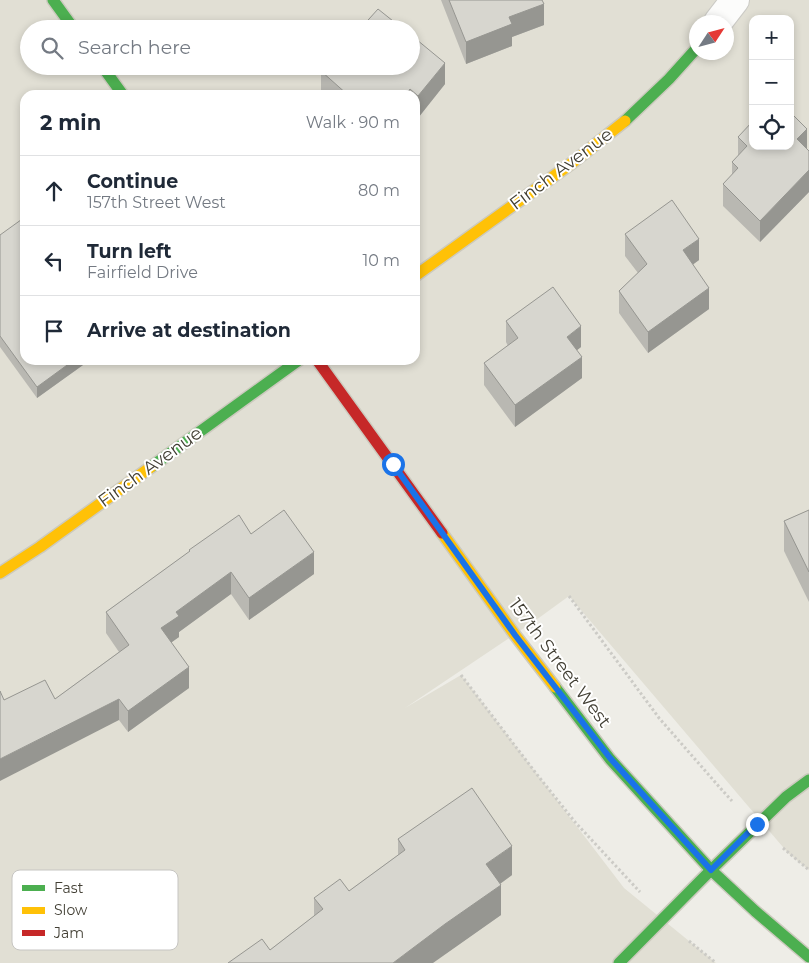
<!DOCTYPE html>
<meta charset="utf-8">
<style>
:root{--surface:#fff;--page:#f6f6f7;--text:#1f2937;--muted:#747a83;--line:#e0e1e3}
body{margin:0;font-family:Montserrat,sans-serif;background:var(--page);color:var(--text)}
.controls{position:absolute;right:15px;top:15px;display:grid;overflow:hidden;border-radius:10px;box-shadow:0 2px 8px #0003}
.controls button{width:45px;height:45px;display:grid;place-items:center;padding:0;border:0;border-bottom:1px solid var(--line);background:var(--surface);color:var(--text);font:25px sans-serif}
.compass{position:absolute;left:689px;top:15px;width:45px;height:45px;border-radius:50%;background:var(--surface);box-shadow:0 2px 8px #0003;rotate:54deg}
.stop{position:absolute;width:15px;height:15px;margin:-11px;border:4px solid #1a73e8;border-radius:50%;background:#fff}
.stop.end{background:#1a73e8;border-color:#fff;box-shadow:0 1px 5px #0008}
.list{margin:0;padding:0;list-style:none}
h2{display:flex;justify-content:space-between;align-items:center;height:65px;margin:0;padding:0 20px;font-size:21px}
h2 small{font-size:16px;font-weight:400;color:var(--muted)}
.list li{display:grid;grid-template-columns:32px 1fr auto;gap:15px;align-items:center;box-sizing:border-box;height:70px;padding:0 20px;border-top:1px solid var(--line)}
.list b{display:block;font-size:19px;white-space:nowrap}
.list p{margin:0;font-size:16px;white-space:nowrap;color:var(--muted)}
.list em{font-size:16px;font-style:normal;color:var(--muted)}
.icon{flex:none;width:28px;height:28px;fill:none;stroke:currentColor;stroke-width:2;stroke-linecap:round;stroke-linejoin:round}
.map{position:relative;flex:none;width:809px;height:963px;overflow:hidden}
.search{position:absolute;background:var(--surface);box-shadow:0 2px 8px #0003;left:20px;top:20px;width:400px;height:55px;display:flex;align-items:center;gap:12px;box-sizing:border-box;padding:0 18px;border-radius:28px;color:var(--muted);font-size:19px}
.panel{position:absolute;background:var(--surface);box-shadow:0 2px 8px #0003;left:20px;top:90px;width:400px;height:275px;border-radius:15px}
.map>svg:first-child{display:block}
.residential{fill:#e1dfd4;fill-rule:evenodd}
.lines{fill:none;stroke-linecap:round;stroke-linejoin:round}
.street-casing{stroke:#cbcac5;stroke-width:30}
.fast-casing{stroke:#cccabe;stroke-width:14}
.slow-casing{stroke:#cccabe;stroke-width:14}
.jam-casing{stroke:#cccabe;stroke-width:14}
.path{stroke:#cccbc6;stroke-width:3;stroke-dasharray:2.5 2.5;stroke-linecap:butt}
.street{stroke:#fcfcfb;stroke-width:28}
.fast{stroke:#4caf50;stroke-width:11}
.slow{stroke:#ffc107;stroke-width:11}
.jam{stroke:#c62828;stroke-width:11}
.wall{fill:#b9b8b2}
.shaded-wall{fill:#969691}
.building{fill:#d7d6cf;stroke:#969691}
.route{stroke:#1a73e8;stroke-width:6}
.labels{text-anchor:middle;stroke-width:4;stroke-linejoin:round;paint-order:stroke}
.street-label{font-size:18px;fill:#423f34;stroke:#fff}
.key{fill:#fff;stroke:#c6c5c2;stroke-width:1}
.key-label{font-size:14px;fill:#423f34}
</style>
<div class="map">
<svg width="809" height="963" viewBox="0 0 809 963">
<rect width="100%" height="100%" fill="#eeede7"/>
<path class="residential" d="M 0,0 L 809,0 L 809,870 L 788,853 L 569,596 L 536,620 L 405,708 L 461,675 L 624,888 L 716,963 L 0,963 ZM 753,19 L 790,19 L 790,146 L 753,146 ZM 696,22 L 726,22 L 726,52 L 696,52 ZM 29,29 L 411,29 L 411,66 L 29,66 ZM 25,95 L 415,95 L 415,360 L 25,360 Z"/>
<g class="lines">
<defs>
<path id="street" d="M 718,22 L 735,0"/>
<g id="fast">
<path d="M 53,0 L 74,29"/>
<path d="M 102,66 L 123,95"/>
<path d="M 625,121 L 669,79 L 696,49"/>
<path d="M 151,467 L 299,360"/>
<path d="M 555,687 L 610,759 L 711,870 L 755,911 L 809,957"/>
<path d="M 619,963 L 711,870 L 786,797 L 809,780"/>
</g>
<g id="slow">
<path d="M 415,276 L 572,163 L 625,121"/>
<path d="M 442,533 L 515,635 L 555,687"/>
<path d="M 0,573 L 40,547 L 151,467"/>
</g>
<path id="jam" d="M 317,360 L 442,533"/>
</defs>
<use href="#street" class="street-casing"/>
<use href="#fast" class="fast-casing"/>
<use href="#slow" class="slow-casing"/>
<use href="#jam" class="jam-casing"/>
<g class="path">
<path d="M 569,596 L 659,718 L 722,790 L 732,801"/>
<path d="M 461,675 L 535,772 L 575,822 L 640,892"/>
<path d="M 783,848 L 809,870"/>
<path d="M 689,941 L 716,963"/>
</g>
<use href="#street" class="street"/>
<use href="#fast" class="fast"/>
<use href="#slow" class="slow"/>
<use href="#jam" class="jam"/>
</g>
<g class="wall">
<path d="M 441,0 L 542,0 L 544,25 L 512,37 L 512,46 L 466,64 Z"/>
<path d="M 321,71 L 445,84 L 418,118 L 415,115 L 415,95 L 324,95 L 321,92 Z"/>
<path d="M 738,137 L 807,149 L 809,151 L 809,192 L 760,242 L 723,206 L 723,184 L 732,175 L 732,162 L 738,156 Z"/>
<path d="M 625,234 L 699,260 L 693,264 L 709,309 L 648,353 L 619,313 L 619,291 L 638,273 L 625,256 Z"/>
<path d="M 0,235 L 90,360 L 37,398 L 0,347 Z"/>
<path d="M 506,321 L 581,347 L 577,350 L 582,378 L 515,427 L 484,385 L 484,363 L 508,346 L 506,342 Z"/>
<path d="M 809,510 L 809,602 L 784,551 L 784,521 Z"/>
<path d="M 251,534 L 314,574 L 249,620 L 231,594 L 179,632 L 179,637 L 171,642 L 189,688 L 128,732 L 119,720 L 4,700 L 55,699 L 119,652 L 106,633 L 106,612 L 189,552 L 189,550 Z"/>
<path d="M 398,839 L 512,875 L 500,884 L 501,915 L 445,954 L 270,950 L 314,916 L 314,898 L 349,891 L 398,855 Z"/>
</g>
<g class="shaded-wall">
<path d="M 544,4 L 544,25 L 512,37 L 512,46 L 466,64 L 466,42 L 509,17 Z"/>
<path d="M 445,63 L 445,84 L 418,118 L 418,96 Z"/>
<path d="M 410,89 L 410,95 L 405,95 Z"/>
<path d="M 807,129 L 807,150 L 797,139 Z"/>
<path d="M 809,170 L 809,192 L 760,242 L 760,221 Z"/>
<path d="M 699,239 L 699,260 L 683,272 L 683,250 Z"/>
<path d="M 709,288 L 709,309 L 648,353 L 648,332 Z"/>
<path d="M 581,326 L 581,347 L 567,358 L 567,337 Z"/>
<path d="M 582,357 L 582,378 L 515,427 L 515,405 Z"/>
<path d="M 74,360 L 90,360 L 37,398 L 37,387 Z"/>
<path d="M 314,552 L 314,574 L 249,620 L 249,598 Z"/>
<path d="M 231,572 L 231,594 L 179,632 L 179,637 L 161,650 L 161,628 L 176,612 Z"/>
<path d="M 189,667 L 189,688 L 128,732 L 128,711 Z"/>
<path d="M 119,699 L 119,720 L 0,781 L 0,759 Z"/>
<path d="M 512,846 L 512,875 L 486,894 L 486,864 Z"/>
<path d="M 501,885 L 501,915 L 433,963 L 393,963 L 445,924 Z"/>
</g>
<g class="building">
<path d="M 449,0 L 542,0 L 544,4 L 509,17 L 512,24 L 466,42 Z"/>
<path d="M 378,9 L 403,29 L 360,29 Z"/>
<path d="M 411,35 L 445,63 L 418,96 L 410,89 L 405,95 L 348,95 L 321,71 L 326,66 L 411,66 Z"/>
<path d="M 790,112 L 807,129 L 797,139 L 809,151 L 809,170 L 760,221 L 723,184 L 738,168 L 732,162 L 747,146 L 738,137 L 753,121 L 753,146 L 790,146 Z"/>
<path d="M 672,200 L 699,239 L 683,250 L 709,288 L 648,332 L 619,291 L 647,264 L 625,234 Z"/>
<path d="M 25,217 L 25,360 L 74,360 L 37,387 L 0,336 L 0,235 Z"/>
<path d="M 553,287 L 581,326 L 567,337 L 582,357 L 515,405 L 484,363 L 518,338 L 506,321 Z"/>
<path d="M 284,510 L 314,552 L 249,598 L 231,572 L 176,612 L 179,616 L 161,628 L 189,667 L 128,711 L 119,699 L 0,759 L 0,691 L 4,700 L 45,680 L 55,699 L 129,645 L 106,612 L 190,551 L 189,550 L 239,515 L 251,534 Z"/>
<path d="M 809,510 L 809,572 L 784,521 Z"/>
<path d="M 472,788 L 512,846 L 486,864 L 501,885 L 445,924 L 393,963 L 228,963 L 262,939 L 270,950 L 323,909 L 314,898 L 340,879 L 349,891 L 405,850 L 398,839 Z"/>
</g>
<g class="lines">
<path class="route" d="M 393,464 L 515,635 L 610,758 L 711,870 L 757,824"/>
</g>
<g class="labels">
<g class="street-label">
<text transform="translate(561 169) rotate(-37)" y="6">Finch Avenue</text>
<text transform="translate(150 467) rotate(-36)" y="6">Finch Avenue</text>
<text transform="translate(560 663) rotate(53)" y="6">157th Street West</text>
</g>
</g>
<rect x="12" y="870" width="166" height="80" rx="8" class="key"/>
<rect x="22" y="885" width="23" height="6" fill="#4caf50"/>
<rect x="22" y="907" width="23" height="7" fill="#ffc107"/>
<rect x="22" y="930" width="23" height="6" fill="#c62828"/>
<g class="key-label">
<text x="54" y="893">Fast</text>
<text x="54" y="915">Slow</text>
<text x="54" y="938">Jam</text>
</g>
</svg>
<div class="controls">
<button>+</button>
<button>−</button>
<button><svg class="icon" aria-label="locate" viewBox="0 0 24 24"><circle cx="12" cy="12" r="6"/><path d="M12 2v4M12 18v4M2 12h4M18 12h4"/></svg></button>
</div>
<svg class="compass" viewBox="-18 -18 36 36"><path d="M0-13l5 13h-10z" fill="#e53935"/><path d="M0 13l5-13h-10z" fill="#747a83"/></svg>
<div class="stop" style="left:393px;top:464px"></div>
<div class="stop end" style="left:757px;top:824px"></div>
<div class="search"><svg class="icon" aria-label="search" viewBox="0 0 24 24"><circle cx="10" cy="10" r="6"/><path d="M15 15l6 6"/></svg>Search here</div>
<section class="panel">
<h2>2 min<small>Walk · 90 m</small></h2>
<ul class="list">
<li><svg class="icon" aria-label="ahead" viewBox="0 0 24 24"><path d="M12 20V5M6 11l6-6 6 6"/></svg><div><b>Continue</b><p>157th Street West</p></div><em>80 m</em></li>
<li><svg class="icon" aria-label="left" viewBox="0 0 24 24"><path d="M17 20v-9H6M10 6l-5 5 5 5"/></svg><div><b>Turn left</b><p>Fairfield Drive</p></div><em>10 m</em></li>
<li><svg class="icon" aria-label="arrive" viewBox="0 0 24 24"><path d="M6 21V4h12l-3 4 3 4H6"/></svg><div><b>Arrive at destination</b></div></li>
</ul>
</section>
</div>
